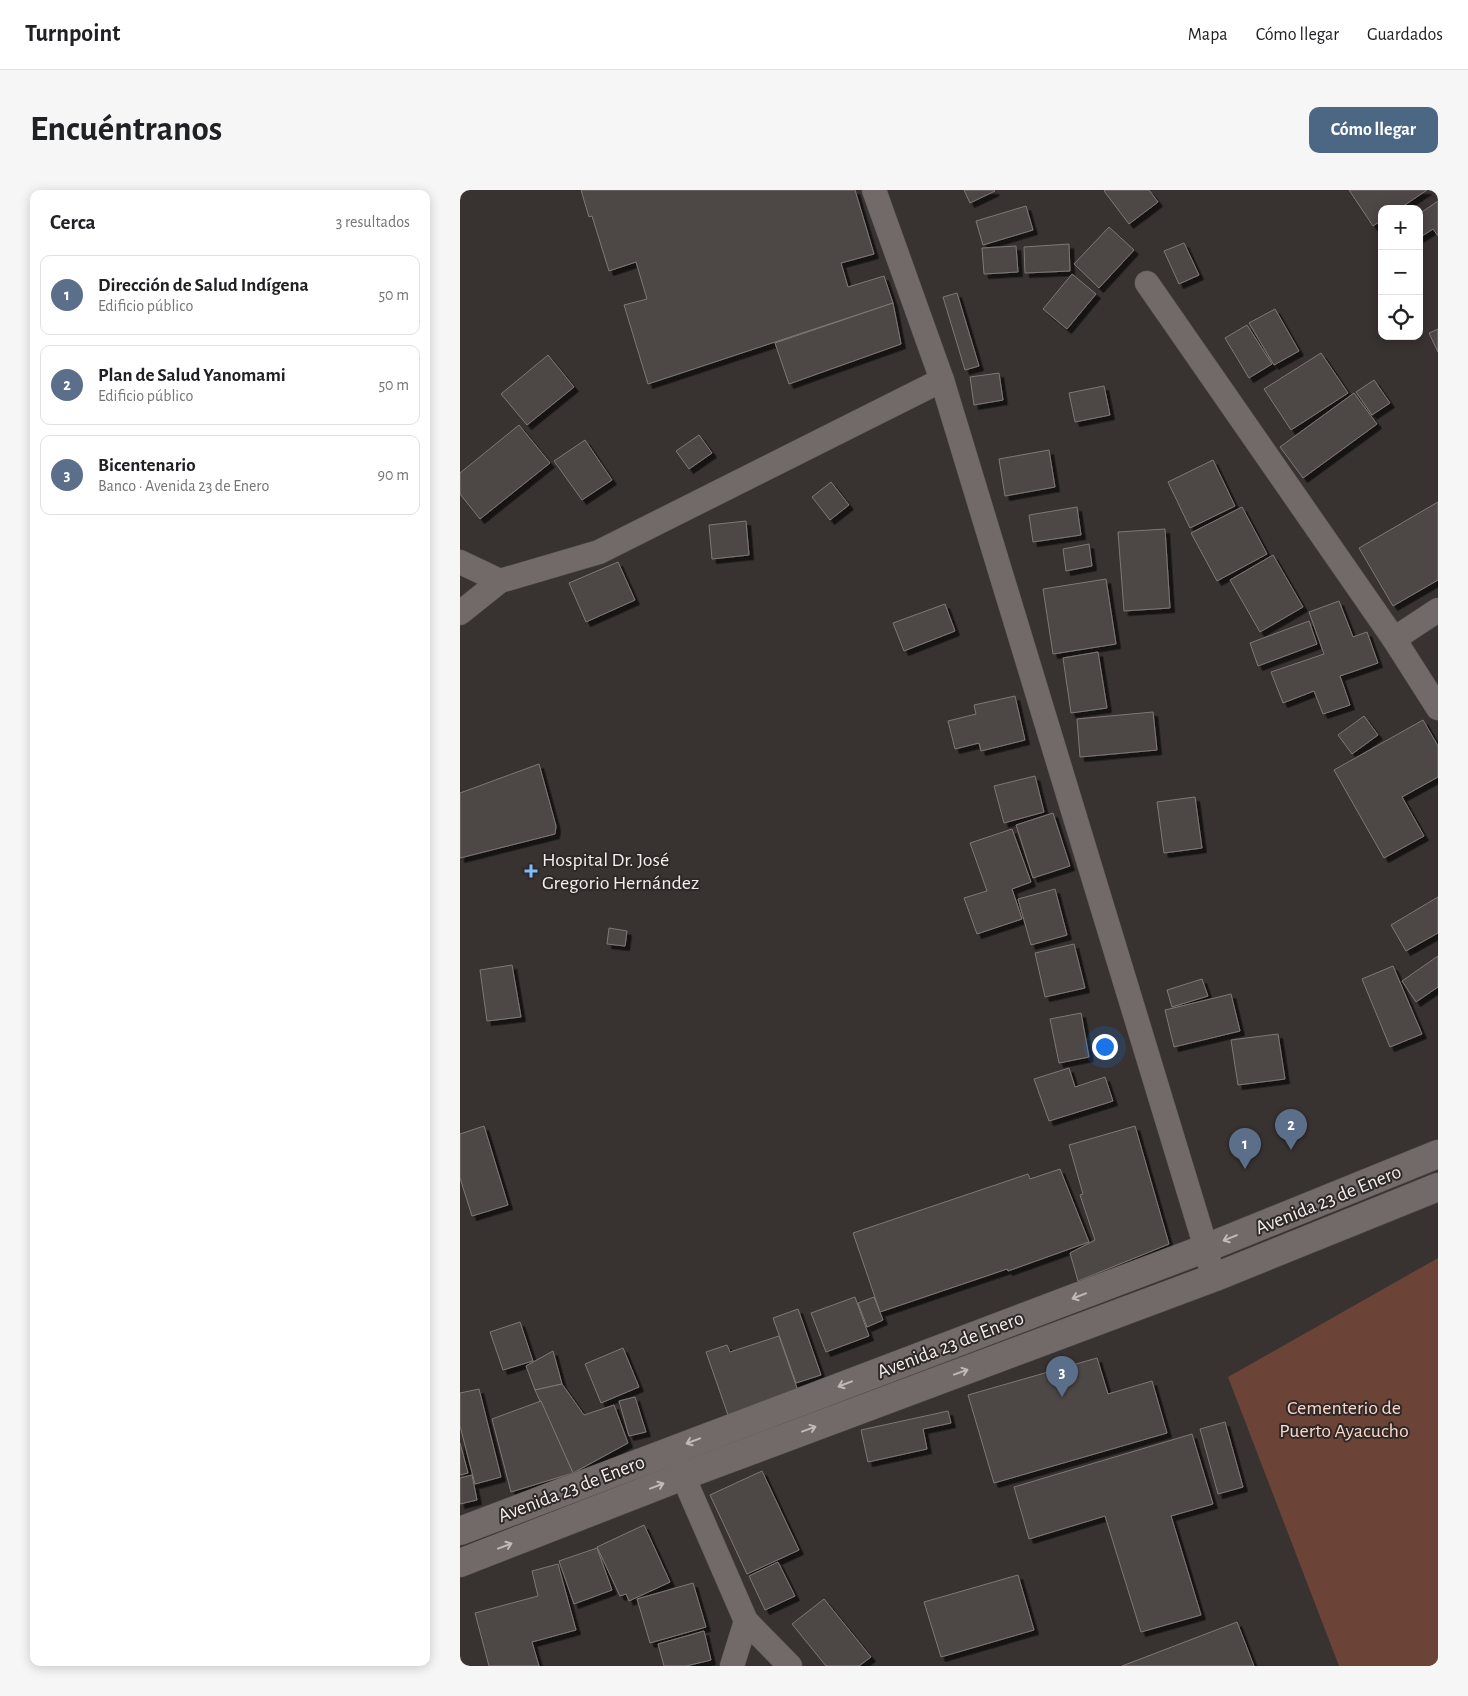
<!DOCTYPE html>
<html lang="es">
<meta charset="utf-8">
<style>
:root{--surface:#fff;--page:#f6f6f6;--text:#202124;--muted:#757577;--line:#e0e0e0;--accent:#4b6784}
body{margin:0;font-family:"Alegreya Sans",sans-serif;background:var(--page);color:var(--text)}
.controls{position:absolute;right:15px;top:15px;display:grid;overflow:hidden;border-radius:10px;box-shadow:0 2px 12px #0003}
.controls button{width:45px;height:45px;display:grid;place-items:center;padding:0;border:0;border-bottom:1px solid var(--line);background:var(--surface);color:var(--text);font:25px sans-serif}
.you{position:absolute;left:644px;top:856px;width:18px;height:18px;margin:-12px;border:4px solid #fff;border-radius:50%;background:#1a73e8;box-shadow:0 0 0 8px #1a73e833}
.badge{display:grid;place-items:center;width:32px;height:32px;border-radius:50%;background:var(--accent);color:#fff;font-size:16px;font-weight:700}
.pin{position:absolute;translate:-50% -41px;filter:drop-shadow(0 1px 2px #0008)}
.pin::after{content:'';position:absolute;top:26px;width:18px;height:15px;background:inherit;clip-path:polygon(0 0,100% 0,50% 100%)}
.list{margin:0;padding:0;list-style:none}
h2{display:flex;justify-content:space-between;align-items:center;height:65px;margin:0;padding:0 20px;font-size:21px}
h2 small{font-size:16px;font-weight:400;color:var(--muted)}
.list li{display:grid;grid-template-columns:32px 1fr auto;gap:15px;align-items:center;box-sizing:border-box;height:80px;margin:0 10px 10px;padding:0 10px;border:1px solid var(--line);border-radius:10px}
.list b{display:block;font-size:19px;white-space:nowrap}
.list p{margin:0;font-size:16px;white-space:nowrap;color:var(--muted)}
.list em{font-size:16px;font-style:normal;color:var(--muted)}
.icon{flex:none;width:28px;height:28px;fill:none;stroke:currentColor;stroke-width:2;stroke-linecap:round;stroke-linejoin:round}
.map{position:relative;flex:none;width:978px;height:1476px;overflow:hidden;border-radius:10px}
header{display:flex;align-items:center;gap:30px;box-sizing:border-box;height:70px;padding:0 25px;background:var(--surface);border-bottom:1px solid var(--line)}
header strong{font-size:24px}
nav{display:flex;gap:28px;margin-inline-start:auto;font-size:18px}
.intro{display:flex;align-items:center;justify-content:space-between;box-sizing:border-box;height:120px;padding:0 30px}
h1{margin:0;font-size:35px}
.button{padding:12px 22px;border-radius:10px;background:var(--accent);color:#fff;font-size:18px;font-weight:700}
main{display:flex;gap:30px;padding:0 30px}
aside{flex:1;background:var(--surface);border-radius:10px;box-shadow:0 2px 12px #0003}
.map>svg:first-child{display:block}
.green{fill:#6b4437}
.building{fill:#4d4644;stroke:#7f7876;filter:url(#shadow)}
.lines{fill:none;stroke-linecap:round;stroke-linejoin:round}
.minor-casing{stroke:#565150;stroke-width:25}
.secondary-casing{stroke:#565150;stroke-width:29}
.minor{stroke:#716a68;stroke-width:24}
.secondary{stroke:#716a68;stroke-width:28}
.oneway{stroke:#bfbab8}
.poi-dot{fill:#80bdfa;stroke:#2e2826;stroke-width:2}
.labels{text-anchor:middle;stroke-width:4;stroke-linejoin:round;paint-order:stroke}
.poi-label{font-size:20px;fill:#f3efee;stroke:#2e2826;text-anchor:start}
.street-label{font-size:20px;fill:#f3efee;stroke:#2e2826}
.park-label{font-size:20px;fill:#fcd6ca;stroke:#2e2826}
</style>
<header>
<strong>Turnpoint</strong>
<nav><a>Mapa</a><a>Cómo llegar</a><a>Guardados</a></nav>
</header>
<div class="intro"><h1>Encuéntranos</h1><a class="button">Cómo llegar</a></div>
<main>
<aside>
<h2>Cerca<small>3 resultados</small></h2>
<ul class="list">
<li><span class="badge" style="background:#5c6f8a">1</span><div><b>Dirección de Salud Indígena</b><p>Edificio público</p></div><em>50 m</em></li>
<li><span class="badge" style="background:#5c6f8a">2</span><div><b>Plan de Salud Yanomami</b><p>Edificio público</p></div><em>50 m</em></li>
<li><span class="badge" style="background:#5c6f8a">3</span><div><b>Bicentenario</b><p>Banco · Avenida 23 de Enero</p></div><em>90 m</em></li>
</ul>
</aside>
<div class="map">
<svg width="978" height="1476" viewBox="0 0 978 1476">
<defs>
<filter id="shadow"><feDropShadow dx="4.5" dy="4.5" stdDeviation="0" flood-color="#0009"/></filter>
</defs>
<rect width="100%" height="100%" fill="#383230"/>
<path class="green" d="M 978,1068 L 978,1476 L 879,1476 L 768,1187 Z"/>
<g class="building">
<path d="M 121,0 L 395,0 L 414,64 L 381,73 L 388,97 L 424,86 L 433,113 L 188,194 L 164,115 L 187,109 L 176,72 L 149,81 L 132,26 L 129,27 Z"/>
<path d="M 504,0 L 534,0 L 535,1 L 510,13 Z"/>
<path d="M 645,0 L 689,0 L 698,12 L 669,34 L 644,1 Z"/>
<path d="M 889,0 L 967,0 L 939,19 L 922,19 L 922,30 L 913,36 Z"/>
<path d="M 978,11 L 978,46 L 973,39 L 959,48 L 959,24 Z"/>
<path d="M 566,16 L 573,40 L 523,55 L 516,31 Z"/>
<path d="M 649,37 L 674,60 L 639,98 L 614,74 Z"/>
<path d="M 724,53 L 739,85 L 719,94 L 704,61 Z"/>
<path d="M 609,54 L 610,81 L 565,83 L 564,57 Z"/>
<path d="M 556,56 L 558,82 L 524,84 L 522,58 Z"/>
<path d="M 612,84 L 636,104 L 607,139 L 583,119 Z"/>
<path d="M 497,103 L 519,176 L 505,180 L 483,107 Z"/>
<path d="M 433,113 L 441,154 L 329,194 L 315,153 Z"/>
<path d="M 815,119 L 839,161 L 814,175 L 789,133 Z"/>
<path d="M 787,135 L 812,174 L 789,188 L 765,148 Z"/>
<path d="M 978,139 L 978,162 L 969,143 Z"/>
<path d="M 861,163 L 888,203 L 831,240 L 804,199 Z"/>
<path d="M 88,165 L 114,197 L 67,235 L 41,204 Z"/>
<path d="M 539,183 L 543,210 L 514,215 L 510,187 Z"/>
<path d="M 914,190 L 930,213 L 912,225 L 896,202 Z"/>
<path d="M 644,196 L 650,225 L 615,232 L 609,203 Z"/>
<path d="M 894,203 L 917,234 L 843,288 L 820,257 Z"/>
<path d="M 59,235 L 90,273 L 20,329 L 0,304 L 0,283 Z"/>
<path d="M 239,245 L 252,263 L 229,279 L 216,261 Z"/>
<path d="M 125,250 L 152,290 L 122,310 L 94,271 Z"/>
<path d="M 589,260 L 595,297 L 545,306 L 539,269 Z"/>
<path d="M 753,270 L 775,316 L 730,338 L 708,292 Z"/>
<path d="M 371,292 L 389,315 L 370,330 L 352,307 Z"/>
<path d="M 978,312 L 978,390 L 933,416 L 899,358 Z"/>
<path d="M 617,317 L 621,345 L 573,352 L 569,325 Z"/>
<path d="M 782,317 L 807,364 L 757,391 L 731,343 Z"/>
<path d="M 286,331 L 289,365 L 252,369 L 249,335 Z"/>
<path d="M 705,339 L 710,418 L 664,421 L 658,342 Z"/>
<path d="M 629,354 L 632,376 L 606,381 L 603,359 Z"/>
<path d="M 813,365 L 843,417 L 800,442 L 770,390 Z"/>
<path d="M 158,372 L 175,410 L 126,432 L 109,393 Z"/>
<path d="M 646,389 L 656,454 L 593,464 L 583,399 Z"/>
<path d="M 879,411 L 893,447 L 907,442 L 918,473 L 880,486 L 890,515 L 863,524 L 854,501 L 823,513 L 811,482 L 864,464 L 849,422 Z"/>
<path d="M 485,414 L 495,441 L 444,461 L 433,433 Z"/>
<path d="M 849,431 L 857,454 L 798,476 L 790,453 Z"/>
<path d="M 638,462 L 647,518 L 611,523 L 603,468 Z"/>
<path d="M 555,506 L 565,550 L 521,561 L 519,553 L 495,559 L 488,531 L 516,524 L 514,515 Z"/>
<path d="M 693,522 L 697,560 L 620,567 L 617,529 Z"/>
<path d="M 904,526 L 918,545 L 892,564 L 878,545 Z"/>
<path d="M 963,530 L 978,556 L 978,587 L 942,607 L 964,646 L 924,668 L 874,580 Z"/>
<path d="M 79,574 L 96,636 L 95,644 L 0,668 L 0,603 Z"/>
<path d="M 575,586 L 584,622 L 544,633 L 534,596 Z"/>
<path d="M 735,607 L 742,658 L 704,663 L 697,612 Z"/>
<path d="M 593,623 L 610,676 L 573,688 L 556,635 Z"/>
<path d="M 552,639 L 571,692 L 552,699 L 562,729 L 517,744 L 504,708 L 527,701 L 510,653 Z"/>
<path d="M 595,699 L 607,745 L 571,755 L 558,709 Z"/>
<path d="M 978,707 L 978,743 L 946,761 L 931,735 Z"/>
<path d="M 149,738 L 167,741 L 165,756 L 147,754 Z"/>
<path d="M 614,754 L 625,798 L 585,807 L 575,763 Z"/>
<path d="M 978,766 L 978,797 L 956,812 L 942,791 Z"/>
<path d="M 52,775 L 61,827 L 27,831 L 20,780 Z"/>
<path d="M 933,776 L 962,844 L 930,857 L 902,789 Z"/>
<path d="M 742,789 L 748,806 L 712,817 L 707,800 Z"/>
<path d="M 771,804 L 780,841 L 714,857 L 705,820 Z"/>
<path d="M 621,823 L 629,867 L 599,873 L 590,829 Z"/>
<path d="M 818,844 L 825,889 L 778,895 L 771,850 Z"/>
<path d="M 609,878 L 615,897 L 645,887 L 653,911 L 589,931 L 574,889 Z"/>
<path d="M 24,936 L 48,1015 L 12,1026 L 0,988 L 0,944 Z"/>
<path d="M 675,936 L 709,1054 L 618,1091 L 610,1063 L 635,1050 L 620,1005 L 623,1004 L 609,955 Z"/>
<path d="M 600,979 L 629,1052 L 548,1081 L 547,1079 L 420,1122 L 393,1043 L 568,984 L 570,989 Z"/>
<path d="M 395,1107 L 409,1146 L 366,1162 L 351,1123 Z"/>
<path d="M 414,1107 L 423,1130 L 407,1137 L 398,1113 Z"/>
<path d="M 338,1119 L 361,1185 L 336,1193 L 313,1128 Z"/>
<path d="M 60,1132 L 73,1171 L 43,1180 L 30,1142 Z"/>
<path d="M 319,1146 L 338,1201 L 268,1225 L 246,1162 L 267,1155 L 270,1162 Z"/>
<path d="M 163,1158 L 179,1197 L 141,1213 L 125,1174 Z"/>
<path d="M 93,1161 L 102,1194 L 75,1200 L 66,1176 Z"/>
<path d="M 637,1168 L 648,1204 L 692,1191 L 707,1243 L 534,1293 L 508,1205 Z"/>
<path d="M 102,1194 L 124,1225 L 154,1215 L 168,1253 L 113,1283 L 75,1200 Z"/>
<path d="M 19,1199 L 41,1287 L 15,1294 L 0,1236 L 0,1203 Z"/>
<path d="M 175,1207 L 186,1242 L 169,1246 L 159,1211 Z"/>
<path d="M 81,1211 L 113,1283 L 51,1302 L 32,1229 Z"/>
<path d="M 488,1221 L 491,1233 L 463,1239 L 467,1259 L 408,1272 L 401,1240 Z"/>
<path d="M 765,1232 L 783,1297 L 758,1304 L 740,1239 Z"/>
<path d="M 732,1244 L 753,1314 L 711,1326 L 741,1425 L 681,1442 L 645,1326 L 569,1349 L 554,1297 Z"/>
<path d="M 0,1253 L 8,1283 L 0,1285 Z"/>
<path d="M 302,1281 L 339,1360 L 287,1384 L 250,1305 Z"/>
<path d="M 12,1285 L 17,1310 L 0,1314 L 0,1288 Z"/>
<path d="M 184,1335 L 210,1392 L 169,1411 L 166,1404 L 160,1406 L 137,1357 Z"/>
<path d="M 137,1358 L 152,1400 L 114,1414 L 99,1371 Z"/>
<path d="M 318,1372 L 335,1406 L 305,1420 L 289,1386 Z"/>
<path d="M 98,1374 L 116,1440 L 72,1452 L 79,1476 L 29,1476 L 15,1423 L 78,1406 L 72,1381 Z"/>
<path d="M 558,1385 L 574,1440 L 481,1467 L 464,1412 Z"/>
<path d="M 233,1393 L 246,1437 L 190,1453 L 177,1409 Z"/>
<path d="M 364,1409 L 411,1467 L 399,1476 L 366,1476 L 332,1434 Z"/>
<path d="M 777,1432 L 794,1476 L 662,1476 Z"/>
<path d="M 244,1441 L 251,1470 L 226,1476 L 204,1476 L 198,1454 Z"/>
</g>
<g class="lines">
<defs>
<g id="minor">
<path d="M 414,0 L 482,190 L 746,1058 L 753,1088"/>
<path d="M 687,93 L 934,449 L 978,518"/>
<path d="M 0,372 L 40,391"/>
<path d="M 0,423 L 40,391 L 139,362 L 482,190"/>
<path d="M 934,449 L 978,420"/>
<path d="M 223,1286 L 286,1431 L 330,1476"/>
<path d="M 272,1476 L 286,1431"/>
</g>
<g id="secondary">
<path d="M 0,1341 L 746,1058 L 978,964"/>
<path d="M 0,1373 L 223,1286 L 753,1088 L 978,997"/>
</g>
</defs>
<use href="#minor" class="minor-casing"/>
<use href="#secondary" class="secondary-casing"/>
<use href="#minor" class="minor"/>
<use href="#secondary" class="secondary"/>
</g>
<defs><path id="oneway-shaft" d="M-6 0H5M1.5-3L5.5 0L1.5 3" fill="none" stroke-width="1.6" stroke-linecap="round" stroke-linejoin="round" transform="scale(1.25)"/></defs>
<g class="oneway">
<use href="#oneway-shaft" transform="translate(770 1048) rotate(158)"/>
<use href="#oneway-shaft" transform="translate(619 1106) rotate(159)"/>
<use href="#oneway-shaft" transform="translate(501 1182) rotate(-20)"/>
<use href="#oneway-shaft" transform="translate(385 1194) rotate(159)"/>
<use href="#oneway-shaft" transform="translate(349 1239) rotate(-20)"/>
<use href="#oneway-shaft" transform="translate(233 1251) rotate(159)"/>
<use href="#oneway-shaft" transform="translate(197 1296) rotate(-21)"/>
<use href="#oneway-shaft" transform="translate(45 1356) rotate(-21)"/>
</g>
<path class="poi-dot" d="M68.5 673.5h5v5h5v5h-5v5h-5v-5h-5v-5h5z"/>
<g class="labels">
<g class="poi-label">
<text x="82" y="676">Hospital Dr. José<tspan x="82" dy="23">Gregorio Hernández</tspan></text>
</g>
<g class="street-label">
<text transform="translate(868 1009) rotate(-22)" y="7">Avenida 23 de Enero</text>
<text transform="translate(490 1154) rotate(-21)" y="7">Avenida 23 de Enero</text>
<text transform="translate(111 1298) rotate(-21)" y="7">Avenida 23 de Enero</text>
</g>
<g class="park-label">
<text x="884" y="1224">Cementerio de<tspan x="884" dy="23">Puerto Ayacucho</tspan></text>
</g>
</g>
</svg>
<div class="controls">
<button>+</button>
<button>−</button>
<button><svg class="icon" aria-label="locate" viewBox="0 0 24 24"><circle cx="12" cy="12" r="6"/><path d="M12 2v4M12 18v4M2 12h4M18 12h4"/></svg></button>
</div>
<div class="you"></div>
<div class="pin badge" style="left:785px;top:979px;background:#5c6f8a">1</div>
<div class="pin badge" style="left:831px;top:960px;background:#5c6f8a">2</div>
<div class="pin badge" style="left:602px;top:1207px;background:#5c6f8a">3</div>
</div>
</main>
